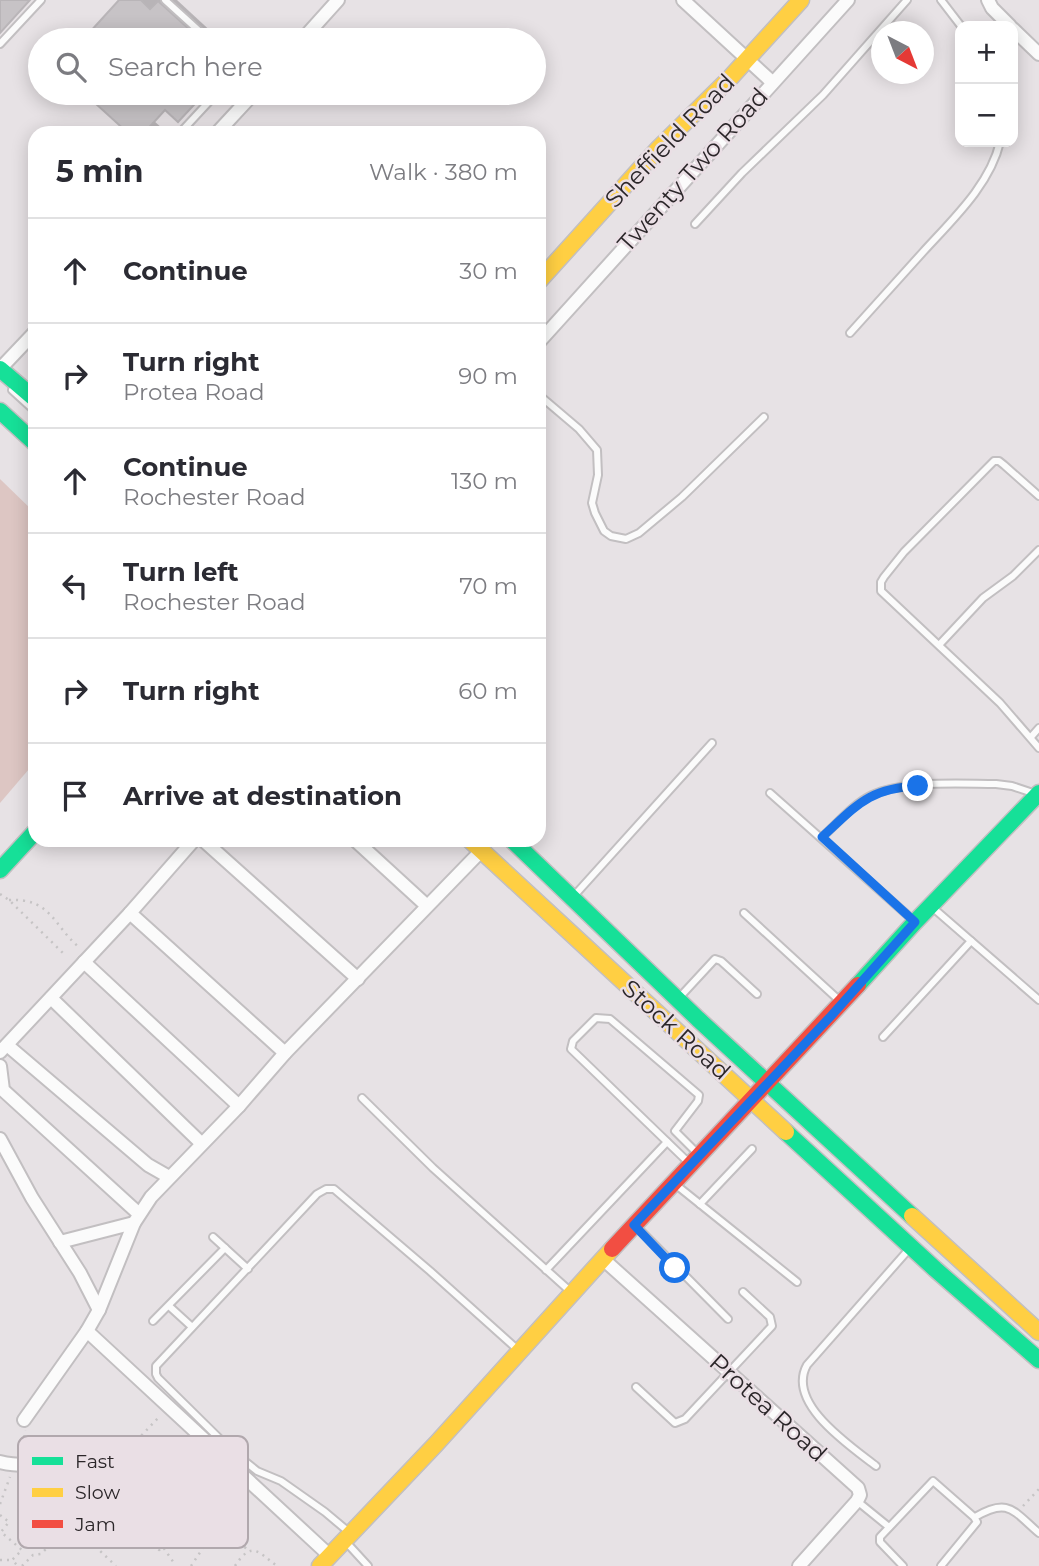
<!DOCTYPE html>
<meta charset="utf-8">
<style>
:root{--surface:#fff;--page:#f7f7f7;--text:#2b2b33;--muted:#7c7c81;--line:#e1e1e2}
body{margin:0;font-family:Montserrat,sans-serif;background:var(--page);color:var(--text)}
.controls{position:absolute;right:21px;top:21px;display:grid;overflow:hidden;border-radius:14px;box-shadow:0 4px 18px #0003}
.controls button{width:63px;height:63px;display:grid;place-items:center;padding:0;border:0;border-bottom:2px solid var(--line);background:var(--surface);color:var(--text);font:35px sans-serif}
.compass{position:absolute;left:871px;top:21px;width:63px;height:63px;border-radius:50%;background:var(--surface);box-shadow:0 4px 18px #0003;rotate:138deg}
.stop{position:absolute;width:21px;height:21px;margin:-16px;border:5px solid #1a73e8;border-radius:50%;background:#fff}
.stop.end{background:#1a73e8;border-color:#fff;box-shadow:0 2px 7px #0008}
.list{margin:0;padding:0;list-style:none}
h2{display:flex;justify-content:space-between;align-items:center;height:91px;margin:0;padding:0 28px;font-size:30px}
h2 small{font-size:23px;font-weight:400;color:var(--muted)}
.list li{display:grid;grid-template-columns:46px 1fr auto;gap:21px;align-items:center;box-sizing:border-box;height:105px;padding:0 28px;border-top:2px solid var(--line)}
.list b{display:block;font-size:26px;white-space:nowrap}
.list p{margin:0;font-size:23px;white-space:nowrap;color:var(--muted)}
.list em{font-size:23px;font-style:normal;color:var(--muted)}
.icon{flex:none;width:38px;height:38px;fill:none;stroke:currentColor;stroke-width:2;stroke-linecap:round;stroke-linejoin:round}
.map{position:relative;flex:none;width:1039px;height:1566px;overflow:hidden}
.search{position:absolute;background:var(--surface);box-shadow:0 4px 18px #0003;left:28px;top:28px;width:518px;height:77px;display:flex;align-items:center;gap:18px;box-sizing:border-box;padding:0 24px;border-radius:38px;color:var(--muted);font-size:26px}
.panel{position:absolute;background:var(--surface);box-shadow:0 4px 18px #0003;left:28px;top:126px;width:518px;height:721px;border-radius:21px}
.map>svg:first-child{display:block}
.green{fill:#ddc6c3}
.shadow{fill:#0003}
.building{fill:#c7c3c6;stroke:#b9b5b8;stroke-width:2}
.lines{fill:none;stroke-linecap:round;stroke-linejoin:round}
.lane-casing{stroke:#c2bfc1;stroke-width:10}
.street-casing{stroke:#c2bfc1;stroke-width:16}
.fast-casing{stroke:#c2bfc1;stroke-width:19}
.slow-casing{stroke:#c2bfc1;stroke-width:19}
.jam-casing{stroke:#c2bfc1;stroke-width:19}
.path{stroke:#c6c4c5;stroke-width:2.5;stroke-dasharray:2 5;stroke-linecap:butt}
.lane{stroke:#fbfbfb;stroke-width:6}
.street{stroke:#fbfbfb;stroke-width:12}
.fast{stroke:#16e098;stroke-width:16}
.slow{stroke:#ffcf43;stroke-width:16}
.jam{stroke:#f24e42;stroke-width:16}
.route{stroke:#1a73e8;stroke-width:9}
.labels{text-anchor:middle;stroke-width:5;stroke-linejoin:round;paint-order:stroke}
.street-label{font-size:24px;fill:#2b2629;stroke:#eadfe5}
.key{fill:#eadfe5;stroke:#b1a8ad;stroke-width:2}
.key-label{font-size:19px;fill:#2b2629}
</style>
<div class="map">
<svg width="1039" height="1566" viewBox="0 0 1039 1566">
<rect width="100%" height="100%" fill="#e7e2e5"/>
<path class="green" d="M 0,479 L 35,513 L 35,762 L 0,803 Z"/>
<g class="shadow">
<path d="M 122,0 L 177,0 L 216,36 L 212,40 L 100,40 L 92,33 Z"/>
<path d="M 87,93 L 203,93 L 187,110 L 166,108 L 154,121 L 162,128 L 157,133 L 131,133 Z"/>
</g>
<g class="building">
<path d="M 0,0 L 30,0 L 0,33 Z"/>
<path d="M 119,0 L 141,0 L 150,9 L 158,1 L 201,40 L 97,40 L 89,33 Z"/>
<path d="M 84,93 L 205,93 L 178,122 L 165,110 L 144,133 L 128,133 Z"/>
</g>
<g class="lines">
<defs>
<g id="lane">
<path d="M 165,0 L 209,40"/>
<path d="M 941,0 L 961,26"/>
<path d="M 0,44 L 41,0"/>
<path d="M 180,133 L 217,93"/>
<path d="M 695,224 L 742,173 L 823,95 L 907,0"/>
<path d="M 850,333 C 874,306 899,279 923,252 C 952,220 990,185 1000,142"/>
<path d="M 12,390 L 35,411"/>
<path d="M 539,395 L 579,429 L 597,450 L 598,475 L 592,503 L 595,513 L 604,531 L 611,536 L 626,539 L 639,533 L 682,497 L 764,417"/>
<path d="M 1039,496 L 1004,465 L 999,461 L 994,461 L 904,552 L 884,577 L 881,582 L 881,591 L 1000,703 L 1039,748"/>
<path d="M 939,645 L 983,598 L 1013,576 L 1039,550"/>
<path d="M 1031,737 L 1039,728"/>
<path d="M 770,793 L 913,920"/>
<path d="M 822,837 C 838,823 853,804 872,795 C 904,780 961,784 996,784 L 1012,786 L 1036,794"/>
<path d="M 573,897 L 712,743"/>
<path d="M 932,907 L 1039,1000"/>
<path d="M 744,913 L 841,1002"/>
<path d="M 678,999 L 715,959 L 721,961 L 757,994"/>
<path d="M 883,1037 L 971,941"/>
<path d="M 362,1098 L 433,1168 L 571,1292"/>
<path d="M 689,1163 L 571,1049 L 573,1041 L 596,1018 L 610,1019 L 699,1095 L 698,1101 L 675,1131 L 697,1153"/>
<path d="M 675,1184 L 797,1282"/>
<path d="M 700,1204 L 752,1149"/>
<path d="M 636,1226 L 728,1319"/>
<path d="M 213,1237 L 248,1269"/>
<path d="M 546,1270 L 667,1142"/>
<path d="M 169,1306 L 192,1327"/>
<path d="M 153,1321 L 225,1248"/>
<path d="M 636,1387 L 675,1423 L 685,1419 L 772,1326 L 770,1317 L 743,1292"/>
<path d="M 876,1466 C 849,1445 786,1403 807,1365 L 910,1248"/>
<path d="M 857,1501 L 889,1527"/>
<path d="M 975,1517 C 1009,1497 1013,1511 1039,1533"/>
<path d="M 350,1533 L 325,1512 L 281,1481 L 257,1471 L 232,1451 L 158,1378 L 156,1374 L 156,1366 L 317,1194 L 326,1189 L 334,1189 L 430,1271 L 518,1350"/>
<path d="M 346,1542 L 368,1566"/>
<path d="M 903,1566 L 880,1542 L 880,1537 L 933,1481 L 974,1517 L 977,1522 L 941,1566"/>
</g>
<g id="street">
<path d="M 683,0 L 772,82"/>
<path d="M 988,0 L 992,8 L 1010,26"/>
<path d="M 1013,29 L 1039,54"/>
<path d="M 302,40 L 338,0"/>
<path d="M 217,133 L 254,93"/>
<path d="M 539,342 L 848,0"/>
<path d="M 0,369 L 35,332"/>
<path d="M 203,840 L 358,979"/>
<path d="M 355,840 L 427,906"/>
<path d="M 130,913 L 285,1053"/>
<path d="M 84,962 L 239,1106"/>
<path d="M 51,998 L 201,1143"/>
<path d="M 7,1045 L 148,1165 L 169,1177"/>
<path d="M 0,1052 L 130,913 L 194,840"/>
<path d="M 0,1066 L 3,1090 L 138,1213"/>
<path d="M 0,1139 L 32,1198 L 80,1273 L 99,1310"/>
<path d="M 60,1242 L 134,1223"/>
<path d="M 603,1259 L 858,1488 L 860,1495 L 857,1501 L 799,1566"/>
<path d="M 87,1331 L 330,1556"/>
<path d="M 24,1420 L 87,1331 L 99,1310 L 134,1223 L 151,1197 L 239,1106 L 285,1053 L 482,850"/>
<path d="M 0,1462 C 24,1468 47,1463 70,1462 C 114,1461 176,1475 213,1446"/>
</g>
<g id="fast">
<path d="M 0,369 L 35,399"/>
<path d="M 0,411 L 35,443"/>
<path d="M 512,840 L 698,1019 L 912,1216"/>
<path d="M 0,870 L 35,832"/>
<path d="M 858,985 L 915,922 L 1039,793"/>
<path d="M 786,1132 L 935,1269 L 1039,1360"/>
</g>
<g id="slow">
<path d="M 539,281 L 657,150 L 731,77 L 801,0"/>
<path d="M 470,840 L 786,1132"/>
<path d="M 912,1216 L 1039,1332"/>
<path d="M 320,1566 L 436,1444 L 612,1249"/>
</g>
<path id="jam" d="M 612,1249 L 858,985"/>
</defs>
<use href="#lane" class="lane-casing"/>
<use href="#street" class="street-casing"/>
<use href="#fast" class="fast-casing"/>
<use href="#slow" class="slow-casing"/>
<use href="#jam" class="jam-casing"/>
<g class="path">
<path d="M 0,894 L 9,900 L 66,956"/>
<path d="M 9,900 C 52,898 53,926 80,948"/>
<path d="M 23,1451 L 25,1430"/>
<path d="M 150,1451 L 140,1442 L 139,1438 L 160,1416"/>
<path d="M 115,1477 L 109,1491 L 115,1495 L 111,1503 L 144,1533 L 159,1550 L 163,1547 L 174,1563 L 174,1566"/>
<path d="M 161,1477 C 171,1486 184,1491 193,1500 C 208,1514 217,1545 240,1543 L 249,1551"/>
<path d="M 111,1503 C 107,1519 92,1524 81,1533 L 116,1566"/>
<path d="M 0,1504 L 10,1477"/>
<path d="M 1023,1506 L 1039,1489"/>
<path d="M 0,1515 L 9,1522 L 1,1532 L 22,1550 L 12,1560 L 18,1566"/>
<path d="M 0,1560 L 12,1560"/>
<path d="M 22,1566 L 33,1555 L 41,1554 L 47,1548 L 46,1542 L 53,1528 L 57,1531 C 71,1514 83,1500 79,1477 L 85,1476 L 85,1473"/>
<path d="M 191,1566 L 203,1548 L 222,1538"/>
<path d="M 235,1566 C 252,1540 258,1552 277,1566"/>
</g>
<use href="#lane" class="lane"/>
<use href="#street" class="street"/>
<use href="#fast" class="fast"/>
<use href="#slow" class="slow"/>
<use href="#jam" class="jam"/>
</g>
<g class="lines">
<path class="route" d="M 675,1268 L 634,1225 L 831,1016 L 915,922 L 822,837 C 857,805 869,788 918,786"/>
</g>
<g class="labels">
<g class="street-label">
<text transform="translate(670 141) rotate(-46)" y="8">Sheffield Road</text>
<text transform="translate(693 170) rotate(-48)" y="8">Twenty Two Road</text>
<text transform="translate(676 1030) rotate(42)" y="8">Stock Road</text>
<text transform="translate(768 1408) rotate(42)" y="8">Protea Road</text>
</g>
</g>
<rect x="18" y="1436" width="230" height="112" rx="10" class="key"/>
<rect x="32" y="1457" width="31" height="8" fill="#16e098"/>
<rect x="32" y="1488" width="31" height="9" fill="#ffcf43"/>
<rect x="32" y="1520" width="31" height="8" fill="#f24e42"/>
<g class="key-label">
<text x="75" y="1468">Fast</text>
<text x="75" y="1499">Slow</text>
<text x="75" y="1531">Jam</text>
</g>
</svg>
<div class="controls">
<button>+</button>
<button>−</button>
</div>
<svg class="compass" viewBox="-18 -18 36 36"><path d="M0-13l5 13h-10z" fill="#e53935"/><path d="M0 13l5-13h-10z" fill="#7c7c81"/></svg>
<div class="stop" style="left:675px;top:1268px"></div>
<div class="stop end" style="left:918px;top:786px"></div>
<div class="search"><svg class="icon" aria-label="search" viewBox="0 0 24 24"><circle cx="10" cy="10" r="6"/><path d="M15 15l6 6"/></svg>Search here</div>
<section class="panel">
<h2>5 min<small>Walk · 380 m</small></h2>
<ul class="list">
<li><svg class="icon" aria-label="ahead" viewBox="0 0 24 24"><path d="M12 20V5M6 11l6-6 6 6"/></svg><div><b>Continue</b></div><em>30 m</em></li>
<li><svg class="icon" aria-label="right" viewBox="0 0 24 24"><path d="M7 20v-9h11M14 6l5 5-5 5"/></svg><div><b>Turn right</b><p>Protea Road</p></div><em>90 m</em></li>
<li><svg class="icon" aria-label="ahead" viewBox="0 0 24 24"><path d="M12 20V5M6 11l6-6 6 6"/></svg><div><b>Continue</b><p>Rochester Road</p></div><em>130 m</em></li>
<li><svg class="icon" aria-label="left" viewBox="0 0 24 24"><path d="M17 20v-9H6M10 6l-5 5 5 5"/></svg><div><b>Turn left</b><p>Rochester Road</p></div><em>70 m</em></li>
<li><svg class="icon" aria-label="right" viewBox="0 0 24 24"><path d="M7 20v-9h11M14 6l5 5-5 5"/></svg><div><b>Turn right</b></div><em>60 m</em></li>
<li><svg class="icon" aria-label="arrive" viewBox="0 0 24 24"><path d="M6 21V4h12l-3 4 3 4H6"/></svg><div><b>Arrive at destination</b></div></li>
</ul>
</section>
</div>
